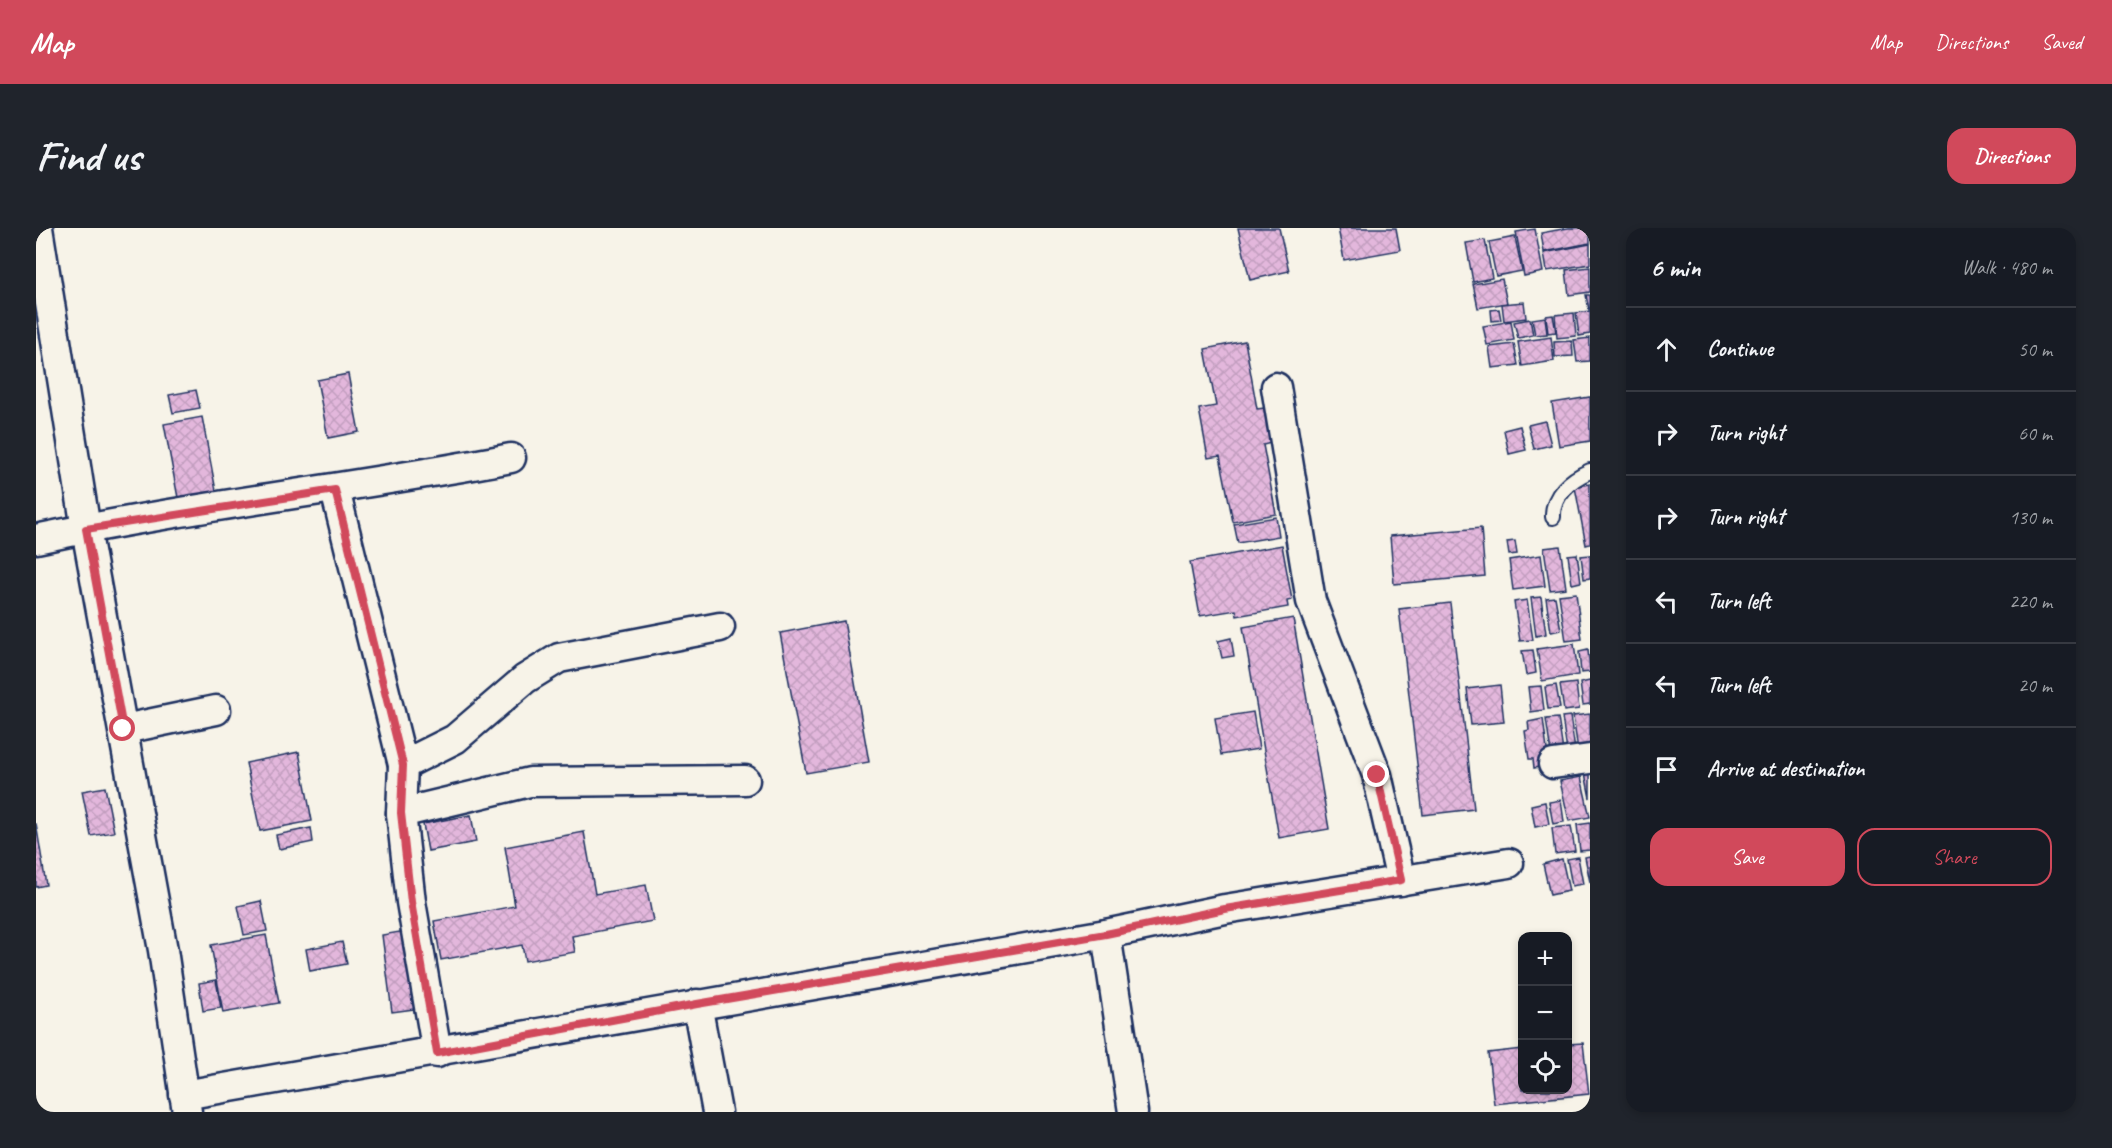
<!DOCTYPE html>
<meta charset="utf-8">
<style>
:root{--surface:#171b24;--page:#20242c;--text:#f1f3f6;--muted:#9ea1a6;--line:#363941;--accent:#d1495b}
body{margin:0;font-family:Caveat,sans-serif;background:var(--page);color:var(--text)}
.controls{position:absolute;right:18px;bottom:18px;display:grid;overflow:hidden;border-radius:12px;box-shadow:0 3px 9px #0003}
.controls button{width:54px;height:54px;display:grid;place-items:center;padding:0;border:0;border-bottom:2px solid var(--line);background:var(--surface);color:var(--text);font:30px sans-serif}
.stop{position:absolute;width:18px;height:18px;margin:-14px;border:4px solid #d1495b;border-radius:50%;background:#fff}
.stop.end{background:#d1495b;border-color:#fff;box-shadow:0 2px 6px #0008}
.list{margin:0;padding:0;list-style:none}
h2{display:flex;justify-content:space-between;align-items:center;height:78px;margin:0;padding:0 24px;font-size:26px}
h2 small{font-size:20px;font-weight:400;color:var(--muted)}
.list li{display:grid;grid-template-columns:39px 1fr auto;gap:18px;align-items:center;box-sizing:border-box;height:84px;padding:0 24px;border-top:2px solid var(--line)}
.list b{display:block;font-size:22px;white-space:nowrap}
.list em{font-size:20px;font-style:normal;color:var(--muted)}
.actions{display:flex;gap:12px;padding:18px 24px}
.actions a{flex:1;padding:14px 0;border:2px solid var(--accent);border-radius:18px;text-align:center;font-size:21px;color:var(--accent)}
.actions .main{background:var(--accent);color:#fff}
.icon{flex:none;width:33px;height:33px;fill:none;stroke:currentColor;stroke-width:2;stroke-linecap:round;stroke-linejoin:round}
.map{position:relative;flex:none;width:1554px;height:884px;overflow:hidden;border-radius:18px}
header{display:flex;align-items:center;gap:36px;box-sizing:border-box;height:84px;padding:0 30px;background:var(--accent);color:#fff}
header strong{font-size:28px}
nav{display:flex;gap:33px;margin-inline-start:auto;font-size:21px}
.intro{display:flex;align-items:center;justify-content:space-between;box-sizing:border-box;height:144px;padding:0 36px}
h1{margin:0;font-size:42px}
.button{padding:15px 27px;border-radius:18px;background:var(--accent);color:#fff;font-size:21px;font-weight:700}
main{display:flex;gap:36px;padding:0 36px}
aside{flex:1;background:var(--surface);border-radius:18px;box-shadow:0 3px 9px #0003}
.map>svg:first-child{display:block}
.building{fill:url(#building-cross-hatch);stroke:#1b2f5e;stroke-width:1.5}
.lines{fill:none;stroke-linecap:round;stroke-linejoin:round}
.service-casing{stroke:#1b2f5e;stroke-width:18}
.minor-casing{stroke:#1b2f5e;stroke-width:33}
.service{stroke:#f7f3e8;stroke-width:14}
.minor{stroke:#f7f3e8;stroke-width:28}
.route{stroke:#d1495b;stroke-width:8}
</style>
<header>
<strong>Map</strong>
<nav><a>Map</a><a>Directions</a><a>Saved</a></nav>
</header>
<div class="intro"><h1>Find us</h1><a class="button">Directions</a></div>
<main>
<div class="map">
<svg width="1554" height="884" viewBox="0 0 1554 884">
<defs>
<pattern id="building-cross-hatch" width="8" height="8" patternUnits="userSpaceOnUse" patternTransform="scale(1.5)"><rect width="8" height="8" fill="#e3b7dc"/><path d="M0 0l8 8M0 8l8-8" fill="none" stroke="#c29ebf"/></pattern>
</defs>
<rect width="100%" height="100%" fill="#f7f3e8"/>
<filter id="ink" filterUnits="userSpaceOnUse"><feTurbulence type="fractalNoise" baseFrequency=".0167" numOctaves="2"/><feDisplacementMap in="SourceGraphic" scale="12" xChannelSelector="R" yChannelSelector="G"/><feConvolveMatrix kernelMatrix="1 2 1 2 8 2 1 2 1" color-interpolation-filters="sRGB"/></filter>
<g filter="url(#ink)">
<g class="building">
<path d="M 1202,0 L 1243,0 L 1253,43 L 1214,52 Z"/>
<path d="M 1302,0 L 1360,0 L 1364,22 L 1308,32 Z"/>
<path d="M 1532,0 L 1554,0 L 1554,15 L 1508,24 L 1505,5 Z"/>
<path d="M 1499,1 L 1507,44 L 1488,48 L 1480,4 Z"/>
<path d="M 1479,9 L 1486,43 L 1460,48 L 1453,14 Z"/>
<path d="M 1449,12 L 1456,50 L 1437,54 L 1430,15 Z"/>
<path d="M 1554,16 L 1554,36 L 1511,43 L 1508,25 Z"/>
<path d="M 1554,39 L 1554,64 L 1533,67 L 1530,42 Z"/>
<path d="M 1466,51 L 1471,75 L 1442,80 L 1437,56 Z"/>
<path d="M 1550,67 L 1554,67 L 1554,82 L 1553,82 Z"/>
<path d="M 1488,74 L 1490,90 L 1468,93 L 1466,76 Z"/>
<path d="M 1463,81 L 1465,92 L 1456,93 L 1455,82 Z"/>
<path d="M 1554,83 L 1554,106 L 1543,108 L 1540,85 Z"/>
<path d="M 1538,85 L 1540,108 L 1521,110 L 1519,87 Z"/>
<path d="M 1517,87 L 1520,104 L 1512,105 L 1510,88 Z"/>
<path d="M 1509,89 L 1511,106 L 1499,107 L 1496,91 Z"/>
<path d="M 1494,91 L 1497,107 L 1482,110 L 1478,94 Z"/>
<path d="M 1475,93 L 1478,112 L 1451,117 L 1447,98 Z"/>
<path d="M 1515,109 L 1518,133 L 1486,138 L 1482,114 Z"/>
<path d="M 1554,110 L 1554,133 L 1541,134 L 1538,112 Z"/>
<path d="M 1209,113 L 1221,181 L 1228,180 L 1235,215 L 1227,217 L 1240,286 L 1197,294 L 1184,228 L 1172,230 L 1163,181 L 1180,178 L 1169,121 Z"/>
<path d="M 1536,113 L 1537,128 L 1519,129 L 1518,114 Z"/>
<path d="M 1478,116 L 1482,137 L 1456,140 L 1453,119 Z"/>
<path d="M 312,146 L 323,204 L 292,210 L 281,152 Z"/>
<path d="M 160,162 L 164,180 L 137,185 L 133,167 Z"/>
<path d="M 1554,169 L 1554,213 L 1523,218 L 1516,175 Z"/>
<path d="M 166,189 L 180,263 L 142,270 L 128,196 Z"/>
<path d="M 1509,193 L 1515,217 L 1498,221 L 1492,197 Z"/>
<path d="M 1484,198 L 1490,222 L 1473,226 L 1468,202 Z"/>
<path d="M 1554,256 L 1554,316 L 1550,317 L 1539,259 Z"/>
<path d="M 1240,289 L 1243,308 L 1202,315 L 1198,296 Z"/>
<path d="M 1445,300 L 1449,348 L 1358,356 L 1354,308 Z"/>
<path d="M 1479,313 L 1481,326 L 1473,327 L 1471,314 Z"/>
<path d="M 1246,317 L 1256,372 L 1251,373 L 1252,379 L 1201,388 L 1200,382 L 1164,388 L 1154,334 Z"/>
<path d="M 1524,318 L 1530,360 L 1514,362 L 1508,320 Z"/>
<path d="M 1541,326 L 1545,354 L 1536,356 L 1532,327 Z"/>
<path d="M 1505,327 L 1509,358 L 1477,362 L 1473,332 Z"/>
<path d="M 1554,327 L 1554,350 L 1548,351 L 1545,328 Z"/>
<path d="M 1540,365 L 1546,411 L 1530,413 L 1523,367 Z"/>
<path d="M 1505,369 L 1510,406 L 1500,408 L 1495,370 Z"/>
<path d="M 1519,369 L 1525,402 L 1515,404 L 1510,370 Z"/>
<path d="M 1491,372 L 1497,412 L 1484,413 L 1478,374 Z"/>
<path d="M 1414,375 L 1438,581 L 1387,587 L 1363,381 Z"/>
<path d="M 1257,390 L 1293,601 L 1243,610 L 1207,399 Z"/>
<path d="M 808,393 L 833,534 L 770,545 L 744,405 Z"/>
<path d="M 1195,410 L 1198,428 L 1186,430 L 1182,413 Z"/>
<path d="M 1538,416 L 1542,447 L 1506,453 L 1501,421 Z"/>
<path d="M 1497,422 L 1500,445 L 1490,447 L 1486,423 Z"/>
<path d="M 1552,422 L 1554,444 L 1545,445 L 1543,424 Z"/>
<path d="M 1554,453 L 1554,476 L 1547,477 L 1544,455 Z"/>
<path d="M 1540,455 L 1543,481 L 1528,483 L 1524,457 Z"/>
<path d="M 1464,457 L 1468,494 L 1435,497 L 1431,461 Z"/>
<path d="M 1520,457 L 1524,480 L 1512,481 L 1509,459 Z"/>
<path d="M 1505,458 L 1508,482 L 1495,484 L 1492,459 Z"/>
<path d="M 1217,484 L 1223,521 L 1185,527 L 1179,490 Z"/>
<path d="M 1554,486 L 1554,528 L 1543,529 L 1537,488 Z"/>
<path d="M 1534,488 L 1540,529 L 1532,530 L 1526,489 Z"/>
<path d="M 1522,490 L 1528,530 L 1516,532 L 1510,491 Z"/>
<path d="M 1507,491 L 1513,537 L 1498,540 L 1497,531 L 1493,531 L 1489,503 L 1493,502 L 1492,494 Z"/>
<path d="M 263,524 L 276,593 L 224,603 L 210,535 Z"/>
<path d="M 1554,544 L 1554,570 L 1549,545 Z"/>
<path d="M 1545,549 L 1554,589 L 1533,593 L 1524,553 Z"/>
<path d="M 69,559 L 78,604 L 55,608 L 46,563 Z"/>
<path d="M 1525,572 L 1528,594 L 1517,596 L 1513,574 Z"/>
<path d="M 1509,574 L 1513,596 L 1499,599 L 1495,577 Z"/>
<path d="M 435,587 L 440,614 L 392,623 L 387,596 Z"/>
<path d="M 0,595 L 10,657 L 0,659 Z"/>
<path d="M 1554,595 L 1554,622 L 1544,623 L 1541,597 Z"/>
<path d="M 1535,598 L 1539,623 L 1519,626 L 1516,600 Z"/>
<path d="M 275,600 L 277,614 L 243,621 L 240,607 Z"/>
<path d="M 548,604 L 559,666 L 610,657 L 617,693 L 536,708 L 539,724 L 489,733 L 486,717 L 405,732 L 398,693 L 479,678 L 469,619 Z"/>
<path d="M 1554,628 L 1554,654 L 1549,629 Z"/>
<path d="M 1542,629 L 1547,656 L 1536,658 L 1531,631 Z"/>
<path d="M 1526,631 L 1533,663 L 1514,667 L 1507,636 Z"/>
<path d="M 225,673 L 231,703 L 208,707 L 202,678 Z"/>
<path d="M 375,702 L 385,780 L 356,784 L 346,707 Z"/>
<path d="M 230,707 L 243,775 L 187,785 L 175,717 Z"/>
<path d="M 306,714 L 311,736 L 274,743 L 270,721 Z"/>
<path d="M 180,752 L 185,780 L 167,783 L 163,755 Z"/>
<path d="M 1547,815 L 1553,866 L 1458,876 L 1452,825 L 1486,821 L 1486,862 L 1532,862 L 1532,816 Z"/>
</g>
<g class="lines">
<defs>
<path id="service" d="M 1517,289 C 1516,267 1535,251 1554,243"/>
<g id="minor">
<path d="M 2,0 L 50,301 L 127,722 L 151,884"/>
<path d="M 1240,159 L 1275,373 L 1341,547 L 1365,653"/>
<path d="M 299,262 L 367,537 L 365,585 L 375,674 L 401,825"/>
<path d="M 0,311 C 156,278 317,260 475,230"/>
<path d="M 88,501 L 180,482"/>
<path d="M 1517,536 L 1554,531"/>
<path d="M 367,537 L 419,511 L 489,451 L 523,430 L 684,399"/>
<path d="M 365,585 L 494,554 L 709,552"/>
<path d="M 1070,706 L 1097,884"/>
<path d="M 661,776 L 681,884"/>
<path d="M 148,867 L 1070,706 L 1189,681 L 1473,635"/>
</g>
</defs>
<use href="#service" class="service-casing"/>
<use href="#minor" class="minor-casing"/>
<use href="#service" class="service"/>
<use href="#minor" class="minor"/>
</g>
</g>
<g class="lines" filter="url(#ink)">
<path class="route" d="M 87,501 L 50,301 L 299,262 L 367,537 L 365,585 L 375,674 L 401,825 L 661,776 L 1070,706 L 1189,681 L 1365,652 L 1341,547"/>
</g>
</svg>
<div class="controls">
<button>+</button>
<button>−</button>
<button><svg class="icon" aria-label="locate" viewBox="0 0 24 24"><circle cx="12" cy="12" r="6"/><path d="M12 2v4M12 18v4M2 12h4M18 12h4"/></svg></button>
</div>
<div class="stop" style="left:87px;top:501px"></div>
<div class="stop end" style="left:1341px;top:547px"></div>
</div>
<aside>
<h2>6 min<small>Walk · 480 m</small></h2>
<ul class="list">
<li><svg class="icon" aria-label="ahead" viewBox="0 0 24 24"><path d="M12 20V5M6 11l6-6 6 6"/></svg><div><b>Continue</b></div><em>50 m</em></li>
<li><svg class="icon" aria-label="right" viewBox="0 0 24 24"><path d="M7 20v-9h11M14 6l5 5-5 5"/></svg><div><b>Turn right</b></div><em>60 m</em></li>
<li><svg class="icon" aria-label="right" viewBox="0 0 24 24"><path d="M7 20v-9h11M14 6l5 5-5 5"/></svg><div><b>Turn right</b></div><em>130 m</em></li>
<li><svg class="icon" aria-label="left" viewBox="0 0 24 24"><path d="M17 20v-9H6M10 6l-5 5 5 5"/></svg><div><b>Turn left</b></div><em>220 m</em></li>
<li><svg class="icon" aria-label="left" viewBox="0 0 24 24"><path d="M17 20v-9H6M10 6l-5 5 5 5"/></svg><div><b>Turn left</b></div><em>20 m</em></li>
<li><svg class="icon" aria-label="arrive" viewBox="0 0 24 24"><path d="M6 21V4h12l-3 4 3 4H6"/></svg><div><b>Arrive at destination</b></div></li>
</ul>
<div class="actions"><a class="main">Save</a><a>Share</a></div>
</aside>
</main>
